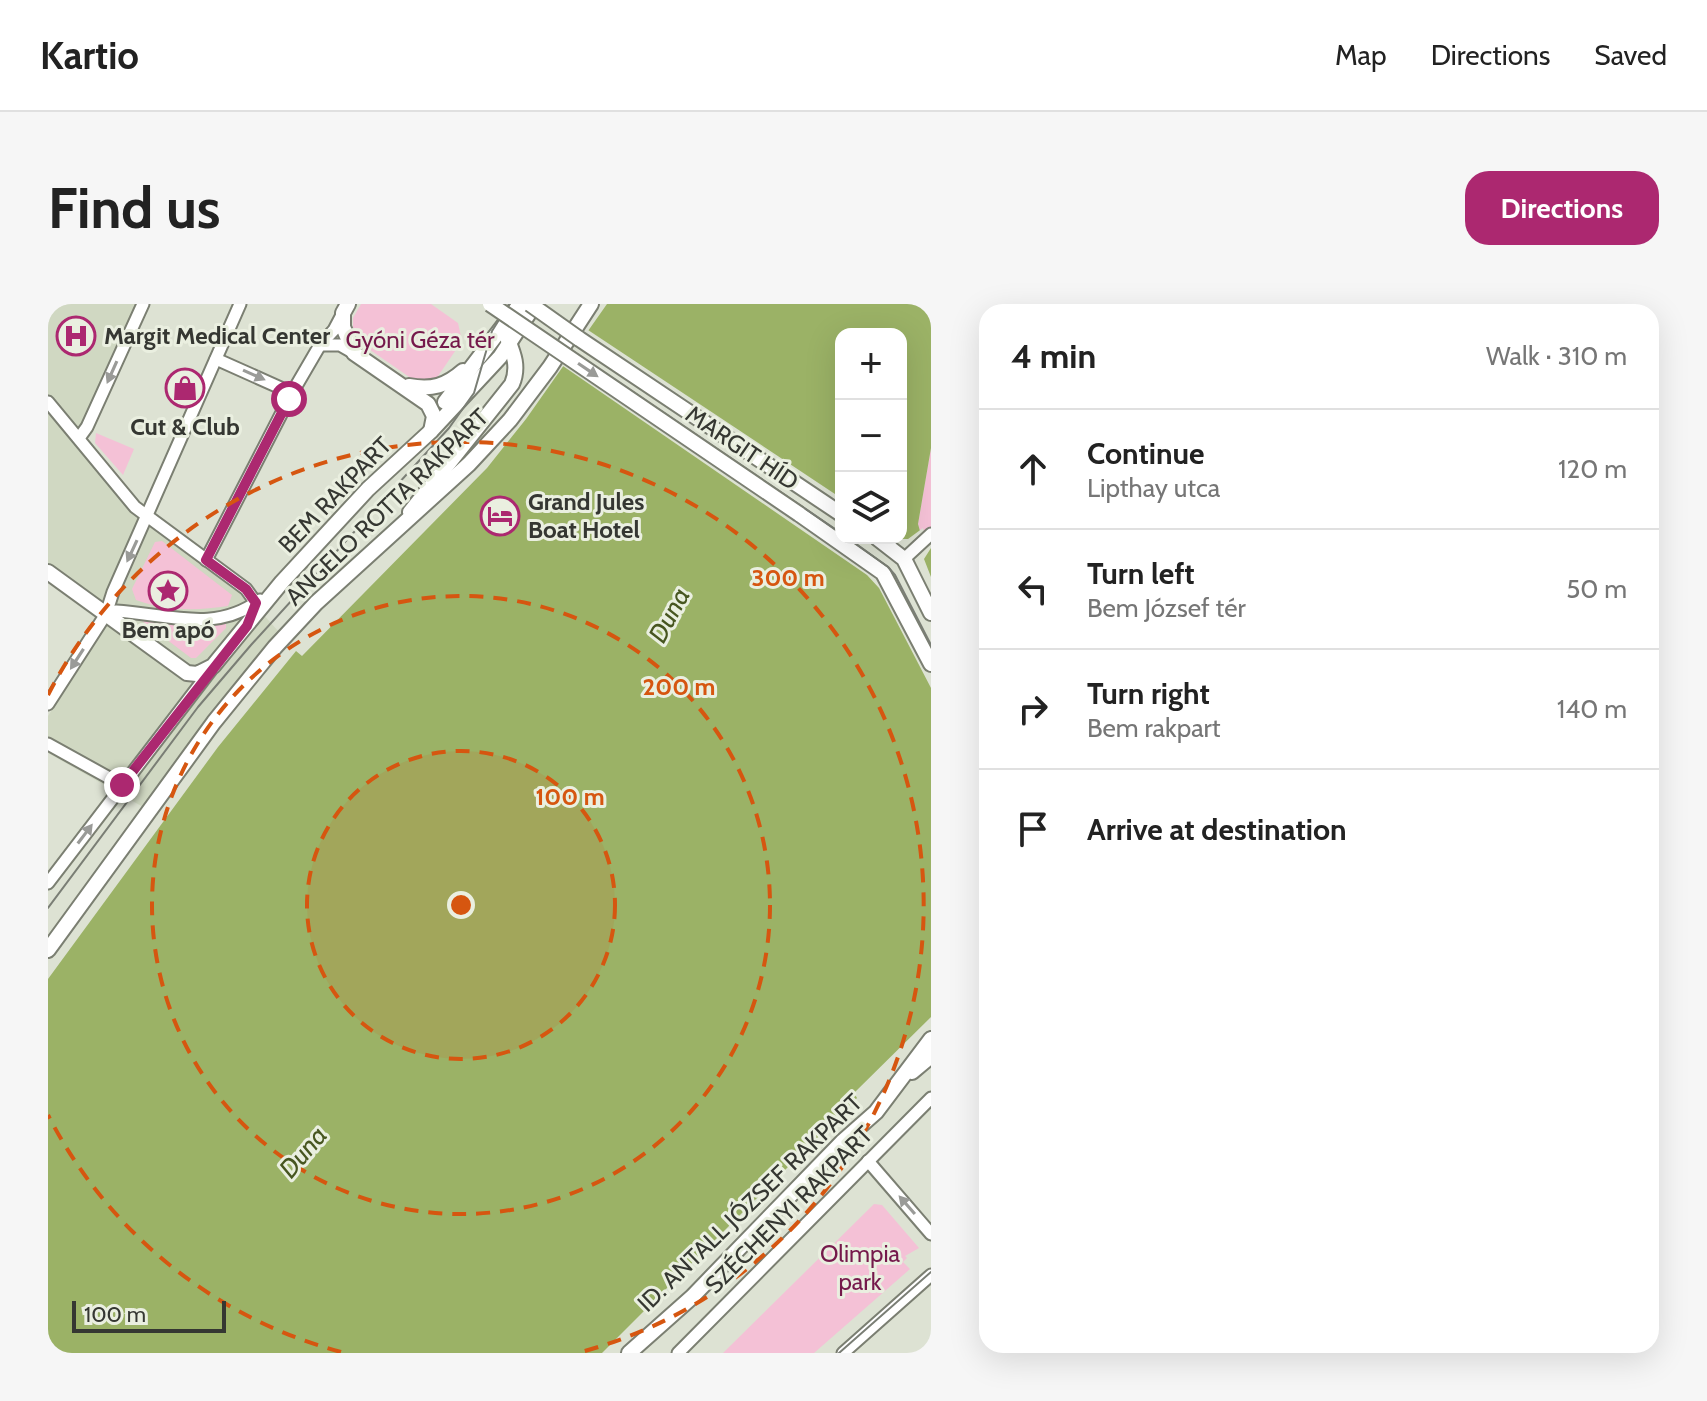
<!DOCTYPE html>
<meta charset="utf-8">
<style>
:root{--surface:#fff;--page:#f6f6f6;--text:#222;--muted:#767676;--line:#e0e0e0;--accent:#ac2870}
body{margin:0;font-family:Cabin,sans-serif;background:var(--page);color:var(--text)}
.controls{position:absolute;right:24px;top:24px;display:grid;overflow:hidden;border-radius:16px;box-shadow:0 8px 32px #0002}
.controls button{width:72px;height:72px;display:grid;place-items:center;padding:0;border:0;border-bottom:2px solid var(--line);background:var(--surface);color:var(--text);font:40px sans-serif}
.scale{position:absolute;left:24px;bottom:20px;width:154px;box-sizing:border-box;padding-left:8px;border:4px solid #353732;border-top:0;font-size:22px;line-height:28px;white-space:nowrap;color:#353732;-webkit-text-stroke:6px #eaefe0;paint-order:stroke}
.stop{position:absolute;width:24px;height:24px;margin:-18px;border:6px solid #ac2870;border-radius:50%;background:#fff}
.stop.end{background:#ac2870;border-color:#fff;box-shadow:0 2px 8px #0008}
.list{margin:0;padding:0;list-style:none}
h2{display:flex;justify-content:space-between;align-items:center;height:104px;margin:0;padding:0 32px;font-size:34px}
h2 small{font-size:26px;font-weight:400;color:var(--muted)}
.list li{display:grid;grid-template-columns:52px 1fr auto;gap:24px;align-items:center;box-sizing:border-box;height:120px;padding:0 32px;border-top:2px solid var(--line)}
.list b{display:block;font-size:30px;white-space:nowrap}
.list p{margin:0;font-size:26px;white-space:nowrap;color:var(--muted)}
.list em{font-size:26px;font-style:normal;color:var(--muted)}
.icon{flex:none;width:44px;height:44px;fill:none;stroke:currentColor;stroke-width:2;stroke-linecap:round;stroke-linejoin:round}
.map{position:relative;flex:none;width:883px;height:1049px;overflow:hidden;border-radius:24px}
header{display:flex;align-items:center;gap:48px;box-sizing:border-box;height:112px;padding:0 40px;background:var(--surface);border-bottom:2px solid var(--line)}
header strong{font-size:38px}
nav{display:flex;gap:44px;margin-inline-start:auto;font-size:28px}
.intro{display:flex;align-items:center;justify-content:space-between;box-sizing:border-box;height:192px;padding:0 48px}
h1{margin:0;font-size:56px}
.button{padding:20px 36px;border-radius:24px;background:var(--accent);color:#fff;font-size:28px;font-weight:700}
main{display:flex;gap:48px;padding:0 48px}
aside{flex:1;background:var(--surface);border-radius:24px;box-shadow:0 8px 32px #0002}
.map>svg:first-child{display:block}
.built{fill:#d0d8c2}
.green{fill:#f4c1d6}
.water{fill:#9bb266;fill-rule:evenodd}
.pier{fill:#dde2d3}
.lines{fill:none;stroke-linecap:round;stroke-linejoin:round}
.minor-casing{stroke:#7b7f72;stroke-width:15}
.major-casing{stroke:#7b7f72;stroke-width:18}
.minor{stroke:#fff;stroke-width:11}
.major{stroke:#fff;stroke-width:14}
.tram{stroke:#7a7e75;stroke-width:2}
.major-bridge-casing{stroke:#7b7f72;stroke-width:18;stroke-linecap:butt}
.major-bridge{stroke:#fff;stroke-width:14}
.oneway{fill:#9a9b98}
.route{stroke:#ac2870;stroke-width:10}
.ring{fill:none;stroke:#d65610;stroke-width:4;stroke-dasharray:14 10}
.labels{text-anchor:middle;stroke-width:6;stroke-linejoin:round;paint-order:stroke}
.poi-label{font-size:24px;font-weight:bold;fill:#353732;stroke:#eaefe0;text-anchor:start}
.park-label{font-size:24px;fill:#75194b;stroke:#eaefe0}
.street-label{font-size:24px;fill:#353732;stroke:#eaefe0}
.water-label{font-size:26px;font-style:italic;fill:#475620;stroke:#eaefe0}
.centre{fill:#d65610;stroke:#eaefe0;stroke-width:4}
.ring-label{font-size:24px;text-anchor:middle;font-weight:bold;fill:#d65610;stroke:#eaefe0;stroke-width:6;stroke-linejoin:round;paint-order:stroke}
</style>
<header>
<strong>Kartio</strong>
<nav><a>Map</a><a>Directions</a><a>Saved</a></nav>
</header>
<div class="intro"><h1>Find us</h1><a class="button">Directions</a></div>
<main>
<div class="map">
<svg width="883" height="1049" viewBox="0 0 883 1049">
<rect width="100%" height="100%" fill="#dde2d3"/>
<path class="built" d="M 0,0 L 90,0 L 36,118 L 22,133 L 90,213 L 203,297 L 231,328 L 176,392 L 95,503 L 0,449 L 0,412 L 59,319 L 0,276 Z"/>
<g class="green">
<path d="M 313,0 L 383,0 L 410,19 L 414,37 L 386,78 L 370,79 L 312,39 L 305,23 L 305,14 Z"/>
<path d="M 48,129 L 86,145 L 75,171 L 47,139 Z"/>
<path d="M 883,144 L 883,236 L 874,234 L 870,220 Z"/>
<path d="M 114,237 L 184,291 L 180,302 C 148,307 119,307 88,296 L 84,285 L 107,238 Z"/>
<path d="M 99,315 L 149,322 L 178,318 L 178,324 L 148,354 L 143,354 L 93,316 Z"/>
<path d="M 826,900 L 834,901 L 871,944 L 857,952 L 859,954 L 855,958 L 862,965 L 766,1049 L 675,1049 Z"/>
</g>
<path class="water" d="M 559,0 L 883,0 L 883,144 L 870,220 L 874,234 L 883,236 L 883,713 L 806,789 L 809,794 L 554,1049 L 0,1049 L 0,675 L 170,443 L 248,347 L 254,352 L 439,164 L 478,115 ZM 793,30 L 853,30 L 853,234 L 793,234 Z"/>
<path class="pier" d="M 537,24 L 793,194 L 793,234 L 860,235 L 875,224 L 877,231 L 883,232 L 883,244 L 876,255 L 883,273 L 883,384 L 831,284 L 819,271 L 512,60 Z"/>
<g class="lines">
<defs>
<g id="minor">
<path d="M 272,41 L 292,41 L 306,49"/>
<path d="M 168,55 L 244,89"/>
<path d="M 0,98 L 87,203 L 198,285 L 208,299 L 205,311"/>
<path d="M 31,134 L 39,123 L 95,0"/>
<path d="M 856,255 L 883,230"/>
<path d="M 158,256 L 244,89 L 272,41 L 286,26 L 295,9"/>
<path d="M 58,310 L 68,307 C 120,310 166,330 212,296"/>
<path d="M 0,400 L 58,310 L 65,288 L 192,0"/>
<path d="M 0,440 L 74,481"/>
<path d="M 0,579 L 163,366"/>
<path d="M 820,857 L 883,930"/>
<path d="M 630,1049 L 883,794"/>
<path d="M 795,1049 L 883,971"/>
</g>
<g id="major">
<path d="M 300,0 L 295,9 L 295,23 L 306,49 L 380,100 L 386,112 L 383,127"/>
<path d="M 530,34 L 793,210"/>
<path d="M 361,82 C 384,86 398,82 415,67"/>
<path d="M 397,98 L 472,0"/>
<path d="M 362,208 L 464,80 C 473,59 462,43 455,23"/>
<path d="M 751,210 L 835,269 L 883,360"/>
<path d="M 829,234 L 856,255 L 883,309"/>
<path d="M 0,268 L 139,369 L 149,370 L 165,362 L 234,278 L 320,185 L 383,127 L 452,53 L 487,0"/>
<path d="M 0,646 L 166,418 L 227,343 L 268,299 L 421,160 L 462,116 L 502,63 L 543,0"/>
<path d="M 864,768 L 883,752"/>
<path d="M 581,1049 L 644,993 L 794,838 L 828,808 L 883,735"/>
</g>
</defs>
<use href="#minor" class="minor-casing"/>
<use href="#major" class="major-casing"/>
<use href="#minor" class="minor"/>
<use href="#major" class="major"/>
<g class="tram">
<path d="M 455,0 L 793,229"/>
<path d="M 800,234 L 840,263 L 847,271 L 883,341"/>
<path d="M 0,604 L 150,403 L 203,341 L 401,124 L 426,89 L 444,27 L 461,0"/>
<path d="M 791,1049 L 883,968"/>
</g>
<defs>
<g id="major-bridge">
<path d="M 442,0 L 751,210"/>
<path d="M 482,0 L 530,34"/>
</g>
</defs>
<use href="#major-bridge" class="major-bridge-casing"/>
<use href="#major-bridge" class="major-bridge"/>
</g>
<defs><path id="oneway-solid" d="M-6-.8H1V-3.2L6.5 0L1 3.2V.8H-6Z" transform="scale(2)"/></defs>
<g class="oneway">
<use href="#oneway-solid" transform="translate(540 66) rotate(34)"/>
<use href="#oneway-solid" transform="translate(64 68) rotate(114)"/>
<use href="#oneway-solid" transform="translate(206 71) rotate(24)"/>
<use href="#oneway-solid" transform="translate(84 247) rotate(115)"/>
<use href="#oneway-solid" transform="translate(29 355) rotate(123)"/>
<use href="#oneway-solid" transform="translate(37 530) rotate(-53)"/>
<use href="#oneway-solid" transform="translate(859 901) rotate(-131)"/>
</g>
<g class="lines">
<path class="route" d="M 74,481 L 199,322 L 208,299 L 198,285 L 158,256 L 241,95"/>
</g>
<circle cx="413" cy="601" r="154" fill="#d65610" fill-opacity=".12"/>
<g class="ring">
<circle cx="413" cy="601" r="154"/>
<circle cx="413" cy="601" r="309"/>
<path d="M293 1048A463 463 0 0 1 0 811M0 391A463 463 0 1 1 533 1048"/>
</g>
<defs>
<symbol id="hospital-ring" viewBox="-11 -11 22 22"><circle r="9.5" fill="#eaefe0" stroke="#ac2870" stroke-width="1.5"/><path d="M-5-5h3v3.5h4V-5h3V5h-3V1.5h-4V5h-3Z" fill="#ac2870"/></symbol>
<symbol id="shop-ring" viewBox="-11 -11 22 22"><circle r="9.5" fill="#eaefe0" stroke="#ac2870" stroke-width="1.5"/><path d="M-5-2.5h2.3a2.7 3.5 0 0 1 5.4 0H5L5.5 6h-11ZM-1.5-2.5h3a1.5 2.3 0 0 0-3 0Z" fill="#ac2870"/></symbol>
<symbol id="hotel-ring" viewBox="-11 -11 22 22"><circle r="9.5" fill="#eaefe0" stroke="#ac2870" stroke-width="1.5"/><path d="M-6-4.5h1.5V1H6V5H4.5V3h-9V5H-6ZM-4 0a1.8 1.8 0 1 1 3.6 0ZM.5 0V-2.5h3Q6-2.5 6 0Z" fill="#ac2870"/></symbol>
<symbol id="sight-ring" viewBox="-11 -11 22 22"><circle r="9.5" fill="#eaefe0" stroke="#ac2870" stroke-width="1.5"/><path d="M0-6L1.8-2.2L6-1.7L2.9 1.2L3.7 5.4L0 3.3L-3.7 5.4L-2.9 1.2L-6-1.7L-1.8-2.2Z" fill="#ac2870"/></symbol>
</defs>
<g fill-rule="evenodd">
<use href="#hospital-ring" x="6" y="10" width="44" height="44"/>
<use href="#shop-ring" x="115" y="62" width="44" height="44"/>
<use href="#hotel-ring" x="430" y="190" width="44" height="44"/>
<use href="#sight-ring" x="98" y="265" width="44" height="44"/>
</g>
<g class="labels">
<g class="poi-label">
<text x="56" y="40">Margit Medical Center</text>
<text x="137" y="131" text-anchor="middle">Cut &amp; Club</text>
<text x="480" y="206">Grand Jules<tspan x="480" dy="28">Boat Hotel</tspan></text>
<text x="120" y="334" text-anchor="middle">Bem apó</text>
</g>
<g class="park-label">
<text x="372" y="44">Gyóni Géza tér</text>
<text x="812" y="958">Olimpia<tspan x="812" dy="28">park</tspan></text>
</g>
<g class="street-label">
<text transform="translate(694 144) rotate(34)" y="8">MARGIT HÍD</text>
<text transform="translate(287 191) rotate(-46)" y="8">BEM RAKPART</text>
<text transform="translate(339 203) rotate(-44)" y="8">ANGELO ROTTA RAKPART</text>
<text transform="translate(702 899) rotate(-44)" y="8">ID. ANTALL JÓZSEF RAKPART</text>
<text transform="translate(741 906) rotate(-45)" y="8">SZÉCHENYI RAKPART</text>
</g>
<g class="water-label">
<text transform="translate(621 311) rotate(-62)" y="9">Duna</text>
<text transform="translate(255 848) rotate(-50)" y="9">Duna</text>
</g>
</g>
<circle cx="413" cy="601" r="12" class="centre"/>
<g class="ring-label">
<text x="740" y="282">300 m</text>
<text x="631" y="391">200 m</text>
<text x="522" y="501">100 m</text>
</g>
</svg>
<div class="controls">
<button>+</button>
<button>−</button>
<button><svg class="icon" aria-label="layers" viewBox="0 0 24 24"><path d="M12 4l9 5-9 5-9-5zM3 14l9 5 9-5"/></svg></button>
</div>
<div class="scale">100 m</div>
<div class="stop" style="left:241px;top:95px"></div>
<div class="stop end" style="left:74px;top:481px"></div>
</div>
<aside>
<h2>4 min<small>Walk · 310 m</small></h2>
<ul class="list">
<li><svg class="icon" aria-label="ahead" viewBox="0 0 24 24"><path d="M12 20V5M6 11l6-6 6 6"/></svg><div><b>Continue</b><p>Lipthay utca</p></div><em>120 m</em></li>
<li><svg class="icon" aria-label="left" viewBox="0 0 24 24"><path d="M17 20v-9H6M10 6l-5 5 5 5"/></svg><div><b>Turn left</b><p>Bem József tér</p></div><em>50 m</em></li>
<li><svg class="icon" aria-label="right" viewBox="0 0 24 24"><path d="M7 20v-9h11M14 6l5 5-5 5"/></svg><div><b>Turn right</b><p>Bem rakpart</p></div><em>140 m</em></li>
<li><svg class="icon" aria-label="arrive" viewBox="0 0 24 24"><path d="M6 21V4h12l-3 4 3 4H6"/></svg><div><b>Arrive at destination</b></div></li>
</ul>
</aside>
</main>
